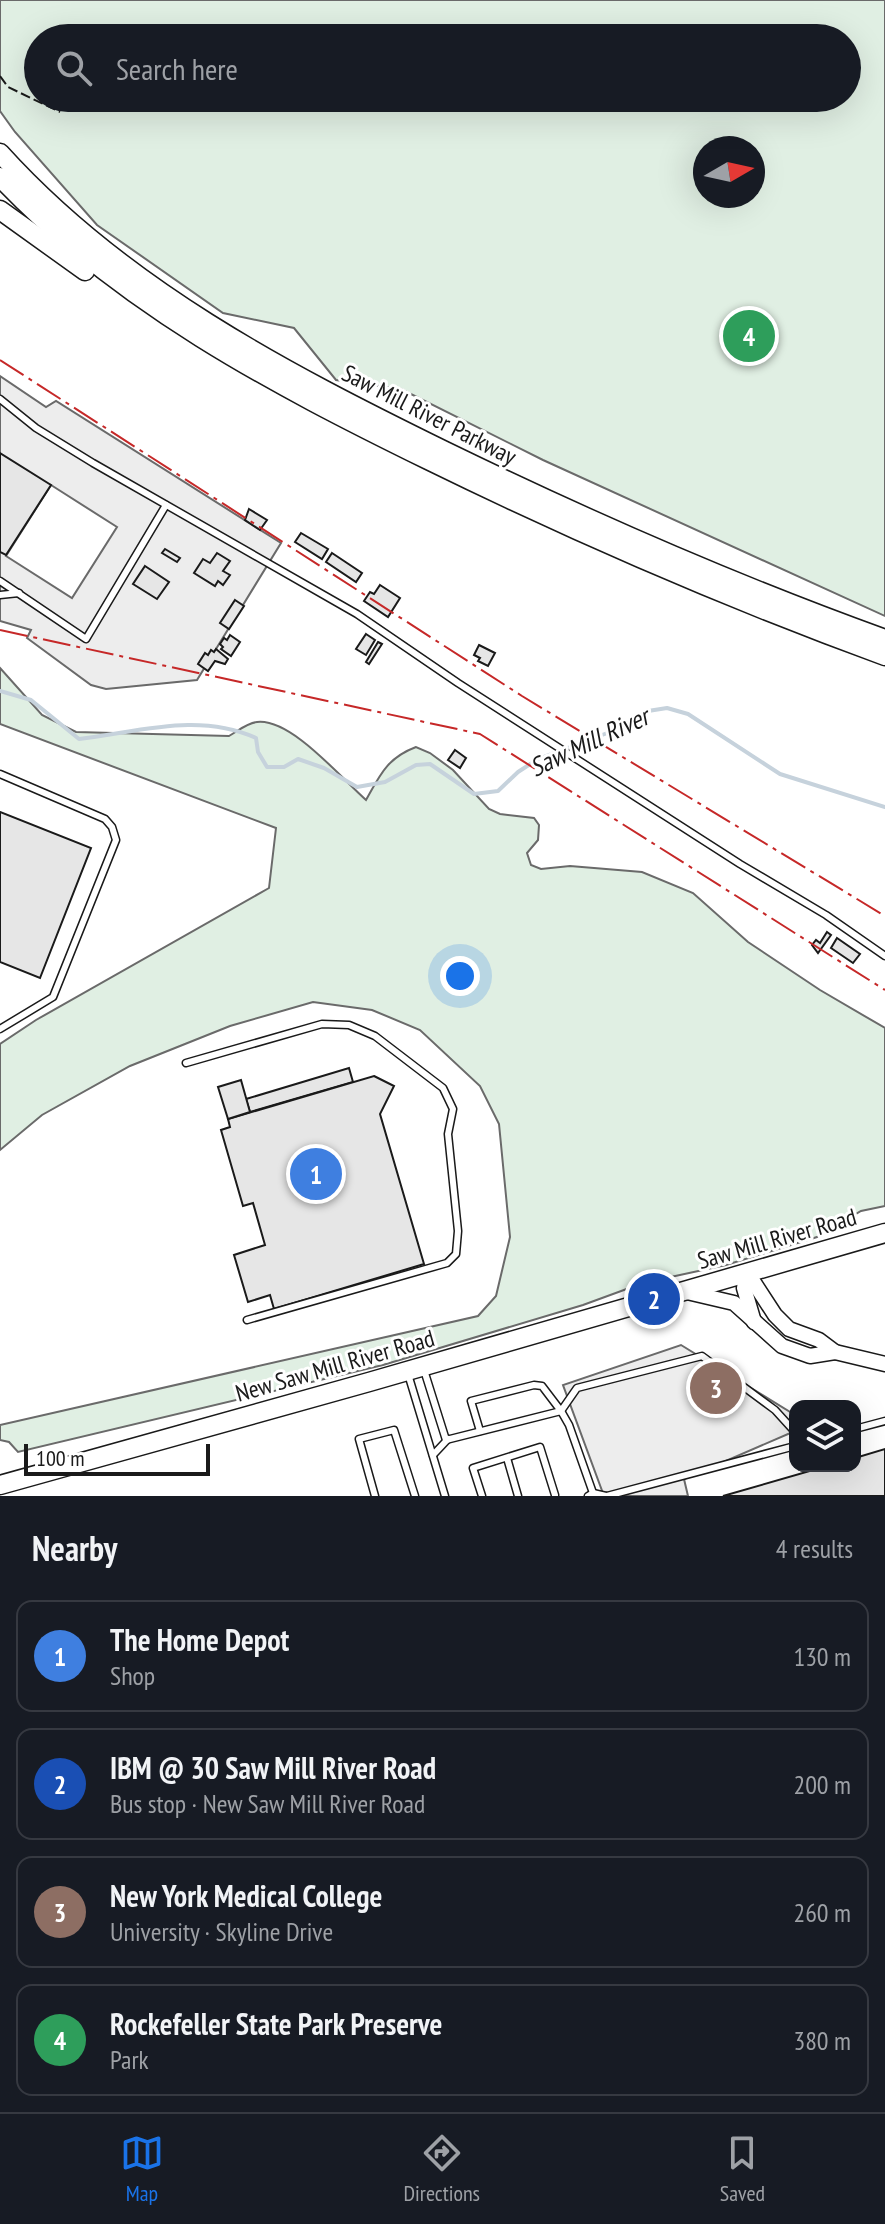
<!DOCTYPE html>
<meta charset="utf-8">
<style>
:root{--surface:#171b24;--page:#242831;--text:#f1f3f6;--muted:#9ea1a6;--line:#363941;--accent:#1a73e8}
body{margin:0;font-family:"PT Sans Narrow",sans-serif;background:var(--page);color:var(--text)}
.controls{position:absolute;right:24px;bottom:24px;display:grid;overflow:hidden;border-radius:16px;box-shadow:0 8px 32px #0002}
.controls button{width:72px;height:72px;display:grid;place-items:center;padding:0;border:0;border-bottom:2px solid var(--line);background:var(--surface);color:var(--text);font:40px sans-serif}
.compass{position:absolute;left:693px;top:136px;width:72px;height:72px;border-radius:50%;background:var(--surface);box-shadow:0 8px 32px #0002;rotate:81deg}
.scale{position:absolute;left:24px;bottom:20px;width:186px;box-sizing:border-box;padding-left:8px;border:4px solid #1a1a1a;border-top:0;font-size:22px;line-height:28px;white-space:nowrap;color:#1a1a1a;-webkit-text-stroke:6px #fff;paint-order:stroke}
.you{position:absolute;left:460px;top:976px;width:28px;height:28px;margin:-20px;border:6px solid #fff;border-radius:50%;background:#1a73e8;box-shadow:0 0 0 12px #1a73e833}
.badge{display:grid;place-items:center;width:52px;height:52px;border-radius:50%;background:var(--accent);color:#fff;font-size:26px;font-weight:700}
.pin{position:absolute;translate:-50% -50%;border:4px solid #fff;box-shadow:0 2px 8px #0006}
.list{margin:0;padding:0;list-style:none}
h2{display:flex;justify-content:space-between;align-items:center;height:104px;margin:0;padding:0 32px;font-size:34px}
h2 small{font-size:26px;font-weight:400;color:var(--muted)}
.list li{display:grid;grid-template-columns:52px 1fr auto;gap:24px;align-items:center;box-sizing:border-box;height:112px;margin:0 16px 16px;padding:0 16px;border:2px solid var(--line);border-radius:16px}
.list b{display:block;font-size:30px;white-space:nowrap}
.list p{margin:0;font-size:26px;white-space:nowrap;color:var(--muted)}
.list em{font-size:26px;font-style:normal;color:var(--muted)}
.icon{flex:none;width:44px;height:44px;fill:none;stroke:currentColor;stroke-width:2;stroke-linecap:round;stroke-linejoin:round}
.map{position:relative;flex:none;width:885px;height:1496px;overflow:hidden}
.search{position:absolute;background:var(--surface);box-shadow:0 8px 32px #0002;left:24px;right:24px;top:24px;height:88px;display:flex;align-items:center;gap:20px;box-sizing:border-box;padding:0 28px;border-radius:44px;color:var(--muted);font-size:30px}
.sheet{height:616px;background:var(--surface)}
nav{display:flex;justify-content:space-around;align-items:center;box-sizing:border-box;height:112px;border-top:2px solid var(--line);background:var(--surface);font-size:22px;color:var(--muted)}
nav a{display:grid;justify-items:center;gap:4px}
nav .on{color:var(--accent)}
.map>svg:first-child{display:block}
.green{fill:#e0efe3;stroke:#6a6a6a;stroke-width:2;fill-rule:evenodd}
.parking{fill:#ededed;stroke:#6a6a6a;stroke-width:2;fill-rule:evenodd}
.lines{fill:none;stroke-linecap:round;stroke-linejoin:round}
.stream{stroke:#c6d2dc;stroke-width:4}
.building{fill:#e6e6e6;stroke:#1a1a1a;stroke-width:2}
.service-casing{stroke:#1a1a1a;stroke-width:9}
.tertiary-casing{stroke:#1a1a1a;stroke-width:17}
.primary-casing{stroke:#1a1a1a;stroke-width:21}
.trunk-casing{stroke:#1a1a1a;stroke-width:21}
.service{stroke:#fff;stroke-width:6}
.tertiary{stroke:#fff;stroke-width:14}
.primary{stroke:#fff;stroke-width:18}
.trunk{stroke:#fff;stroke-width:18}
.fence{stroke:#1a1a1a;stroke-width:2;stroke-dasharray:10 4;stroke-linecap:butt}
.power{stroke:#c62828;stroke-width:2;stroke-dasharray:28 6 4 6;stroke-linecap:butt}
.labels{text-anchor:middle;stroke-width:6;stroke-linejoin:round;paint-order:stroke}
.street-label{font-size:24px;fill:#1a1a1a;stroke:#fff}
.water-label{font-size:26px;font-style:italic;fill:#1a1a1a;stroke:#fff}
</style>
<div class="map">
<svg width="885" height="1496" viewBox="0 0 885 1496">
<rect width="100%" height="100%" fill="#fff"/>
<g class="green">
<path d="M 0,0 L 885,0 L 885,616 L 543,460 L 401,389 L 336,380 L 294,328 L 223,313 L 97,225 L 15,132 L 0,111 ZM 38,38 L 847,38 L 847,98 L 38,98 ZM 753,148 L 753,196 L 705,196 L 705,148 Z"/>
<path d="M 0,668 L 42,715 L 76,732 L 229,736 C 238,731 247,723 257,722 C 291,718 341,778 366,800 C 380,775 387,758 416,747 L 430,753 L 453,770 L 489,809 L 500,814 L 534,818 L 539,825 L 538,840 L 527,853 L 531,865 L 541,869 L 570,866 L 642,872 L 693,893 L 748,942 L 820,990 L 885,1028 L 885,1206 L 861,1211 L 817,1237 L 726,1265 L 643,1283 L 583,1305 L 383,1365 L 18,1452 L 9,1442 L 0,1440 L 0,1425 L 478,1316 L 496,1296 L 510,1237 L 499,1124 L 480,1086 L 420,1030 L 372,1010 L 313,1002 L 230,1026 L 130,1066 L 42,1115 L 0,1150 L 0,1044 L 36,1020 L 269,888 L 276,828 L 0,724 Z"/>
</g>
<g class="parking">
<path d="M 0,376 L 46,407 L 56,401 L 281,543 L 197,680 L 106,689 L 91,685 L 27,638 L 31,630 L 0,621 ZM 51,485 L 117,527 L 72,598 L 6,556 Z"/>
<path d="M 681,1345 L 795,1415 L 795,1431 L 684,1479 L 688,1496 L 604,1496 L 563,1385 Z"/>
</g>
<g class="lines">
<path class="stream" d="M 0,691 L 31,700 L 79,739 C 139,732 198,712 256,738 L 258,752 L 267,767 L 284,767 L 298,759 L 324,768 L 357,787 L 385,782 L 416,765 L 430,764 L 474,794 L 498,791 L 518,772 L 538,759 L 626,726 L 648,711 L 667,708 L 688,714 L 780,774 L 885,807"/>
</g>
<g class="building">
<path d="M 0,453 L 51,485 L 6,555 L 0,552 Z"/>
<path d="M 249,509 L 267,520 L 260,530 L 245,520 Z"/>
<path d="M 301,533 L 328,549 L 322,559 L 295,542 Z"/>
<path d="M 165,549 L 180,558 L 177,562 L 162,553 Z"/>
<path d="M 217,553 L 230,561 L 223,571 L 230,575 L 223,585 L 218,581 L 215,586 L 194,573 L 203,559 L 210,563 Z"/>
<path d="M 332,553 L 362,573 L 356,582 L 326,562 Z"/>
<path d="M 145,566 L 169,582 L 157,599 L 133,584 Z"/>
<path d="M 380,585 L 400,598 L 388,617 L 364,601 L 370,592 L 374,594 Z"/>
<path d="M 235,600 L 244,606 L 229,629 L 220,623 Z"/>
<path d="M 366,634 L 375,640 L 366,655 L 356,649 Z"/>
<path d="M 230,635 L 240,642 L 231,656 L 221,649 L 223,647 L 220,644 L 224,638 L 227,640 Z"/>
<path d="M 378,642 L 382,644 L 369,664 L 366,662 Z"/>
<path d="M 479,645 L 495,653 L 488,666 L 478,661 L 480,658 L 474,655 Z"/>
<path d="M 216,649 L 228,659 L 225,664 L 215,661 L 208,671 L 198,664 L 205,653 L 208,655 L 211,650 L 214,652 Z"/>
<path d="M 455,750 L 466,758 L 460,768 L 448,760 Z"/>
<path d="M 0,812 L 91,848 L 40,978 L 0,962 Z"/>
<path d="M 827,932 L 831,935 L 818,953 L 812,945 L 816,940 L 820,943 Z"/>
<path d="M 837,938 L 860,954 L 853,963 L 831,948 Z"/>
<path d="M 349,1068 L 353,1082 L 250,1112 L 246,1099 Z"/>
<path d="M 374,1076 L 394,1086 L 380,1114 L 424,1264 L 274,1309 L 270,1295 L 248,1302 L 234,1255 L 265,1245 L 253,1203 L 243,1206 L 221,1130 L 230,1127 L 228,1119 Z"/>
<path d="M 241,1080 L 250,1112 L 228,1119 L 218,1087 Z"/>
<path d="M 885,1449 L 885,1496 L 723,1496 L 827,1466 L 855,1466 L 855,1458 Z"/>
</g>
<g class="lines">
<defs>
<g id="service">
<path d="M 0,399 L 36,428 L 93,463 L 357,614 L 458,683 L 740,864 L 826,915 L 885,956"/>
<path d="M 0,581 L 86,639 L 166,505"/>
<path d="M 0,595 L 19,593"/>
<path d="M 0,774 L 105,819 L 112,827 L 116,840 L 53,997 L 0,1029"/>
<path d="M 186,1063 L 322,1024 L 349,1025 L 375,1036 L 443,1088 L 453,1109 L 448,1134 L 458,1231 L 456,1254 L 447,1263 L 247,1320"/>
<path d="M 424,1370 L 446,1440 L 561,1411 L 569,1425 L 593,1493"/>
<path d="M 408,1374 L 445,1496"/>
<path d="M 855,1429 L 885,1421"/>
<path d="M 480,1431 L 471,1401 L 534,1385 L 542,1386 L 561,1411 L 577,1388 L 702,1356 L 775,1410 L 795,1432"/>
<path d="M 433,1455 L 448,1439"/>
<path d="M 507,1458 L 518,1496"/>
<path d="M 375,1496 L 359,1439 L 394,1430 L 415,1496"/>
<path d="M 482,1496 L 473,1468 L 540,1447 L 555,1495"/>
<path d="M 588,1496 L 593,1493 L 606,1496"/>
<path d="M 607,1496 L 795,1446"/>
</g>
<g id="tertiary">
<path d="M 747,1272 L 775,1315 L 789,1329 L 819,1340 L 835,1352 L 885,1364"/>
<path d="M 747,1272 L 744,1288 L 754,1322"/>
<path d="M 687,1292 L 734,1303 L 782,1346 L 810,1356 L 835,1352"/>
</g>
<path id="primary" d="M 0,1485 L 369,1382 L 885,1233"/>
<g id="trunk">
<path d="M 0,153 C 122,288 284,372 445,451 C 589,521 735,585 885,639"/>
<path d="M 0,177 C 119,303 273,384 428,460 C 577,533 729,599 885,656"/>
<path d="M 0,210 L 85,271"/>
</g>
</defs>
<use href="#service" class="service-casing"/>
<use href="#tertiary" class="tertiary-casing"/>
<use href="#primary" class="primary-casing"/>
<use href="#trunk" class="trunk-casing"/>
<use href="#service" class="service"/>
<use href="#tertiary" class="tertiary"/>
<use href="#primary" class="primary"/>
<use href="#trunk" class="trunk"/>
<path class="fence" d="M 0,76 L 8,87 L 60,112"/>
<g class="power">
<path d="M 0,360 L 522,696 L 885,916"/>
<path d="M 0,630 L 480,734 L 885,990"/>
</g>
</g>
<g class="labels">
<g class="street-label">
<text transform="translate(429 415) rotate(27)" y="8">Saw Mill River Parkway</text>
<text transform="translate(777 1239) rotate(-16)" y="8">Saw Mill River Road</text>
<text transform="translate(335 1366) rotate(-16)" y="8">New Saw Mill River Road</text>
</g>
<g class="water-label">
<text transform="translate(589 742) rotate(-25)" y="9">Saw Mill River</text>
</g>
</g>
</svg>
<div class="controls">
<button><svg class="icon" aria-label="layers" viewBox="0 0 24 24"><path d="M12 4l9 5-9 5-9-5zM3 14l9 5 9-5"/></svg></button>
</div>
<svg class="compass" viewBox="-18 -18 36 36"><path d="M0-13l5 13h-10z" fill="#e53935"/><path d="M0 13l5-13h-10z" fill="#9ea1a6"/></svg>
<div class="scale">100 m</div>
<div class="you"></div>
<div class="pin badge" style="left:316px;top:1174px;background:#3f7fe0">1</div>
<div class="pin badge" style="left:654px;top:1299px;background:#1a4fb4">2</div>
<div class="pin badge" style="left:716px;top:1388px;background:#8d6e63">3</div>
<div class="pin badge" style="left:749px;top:336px;background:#2e9e5b">4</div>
<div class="search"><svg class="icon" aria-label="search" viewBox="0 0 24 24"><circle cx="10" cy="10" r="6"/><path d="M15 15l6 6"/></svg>Search here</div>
</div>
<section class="sheet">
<h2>Nearby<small>4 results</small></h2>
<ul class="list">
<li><span class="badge" style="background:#3f7fe0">1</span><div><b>The Home Depot</b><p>Shop</p></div><em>130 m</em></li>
<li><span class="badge" style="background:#1a4fb4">2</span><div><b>IBM @ 30 Saw Mill River Road</b><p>Bus stop · New Saw Mill River Road</p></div><em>200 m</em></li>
<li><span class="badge" style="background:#8d6e63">3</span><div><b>New York Medical College</b><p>University · Skyline Drive</p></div><em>260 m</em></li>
<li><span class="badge" style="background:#2e9e5b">4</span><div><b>Rockefeller State Park Preserve</b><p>Park</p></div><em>380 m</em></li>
</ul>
</section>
<nav>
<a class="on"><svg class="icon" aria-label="map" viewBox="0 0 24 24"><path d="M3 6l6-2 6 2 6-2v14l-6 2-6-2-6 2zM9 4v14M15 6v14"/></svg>Map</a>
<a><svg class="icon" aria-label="directions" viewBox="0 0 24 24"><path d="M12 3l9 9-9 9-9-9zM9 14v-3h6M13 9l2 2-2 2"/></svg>Directions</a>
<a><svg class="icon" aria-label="saved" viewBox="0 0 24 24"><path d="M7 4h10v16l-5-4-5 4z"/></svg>Saved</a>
</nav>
